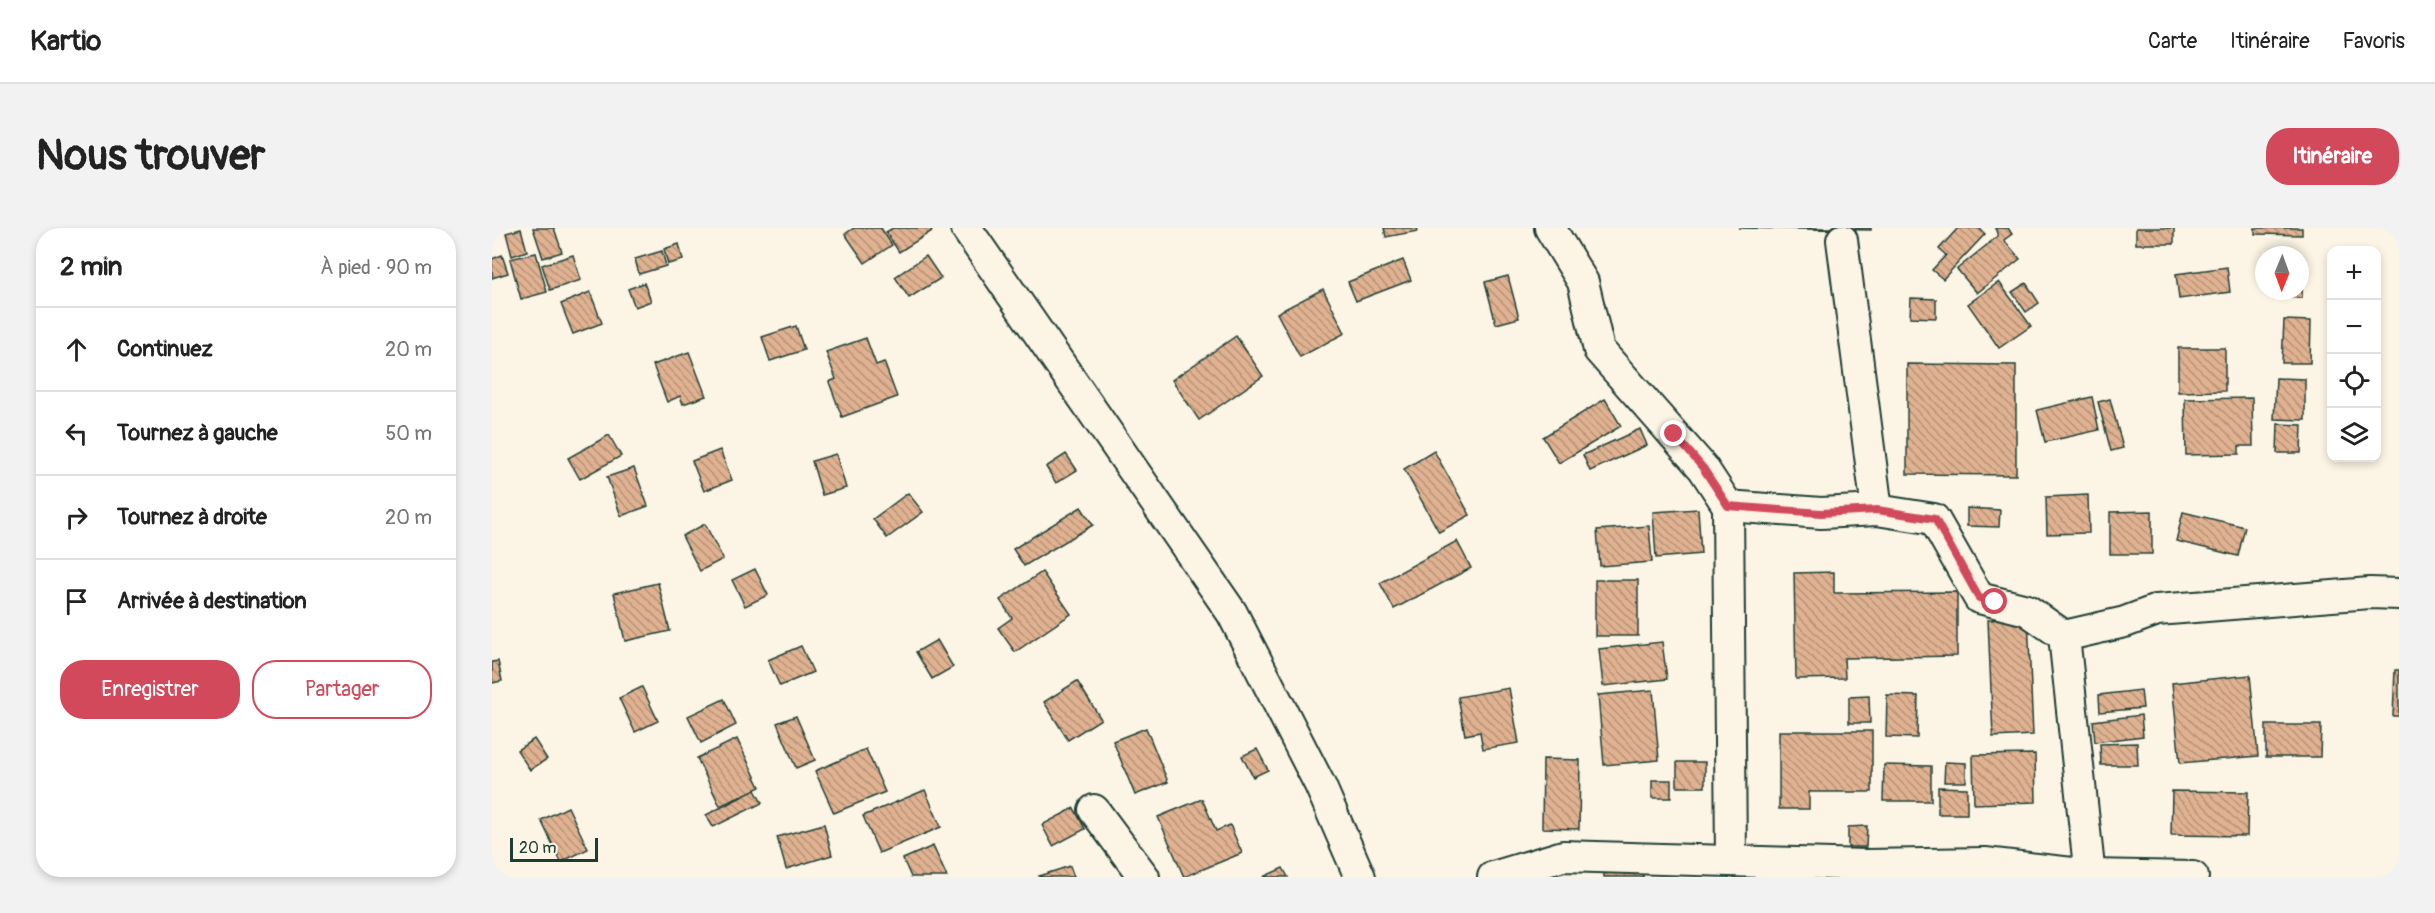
<!DOCTYPE html>
<html lang="fr">
<meta charset="utf-8">
<style>
:root{--surface:#fff;--page:#f2f2f2;--text:#222;--muted:#767676;--line:#e0e0e0;--accent:#d1495b}
body{margin:0;font-family:Pangolin,sans-serif;background:var(--page);color:var(--text)}
.controls{position:absolute;right:18px;top:18px;display:grid;overflow:hidden;border-radius:12px;box-shadow:0 3px 9px #0003}
.controls button{width:54px;height:54px;display:grid;place-items:center;padding:0;border:0;border-bottom:2px solid var(--line);background:var(--surface);color:var(--text);font:30px sans-serif}
.compass{position:absolute;left:1763px;top:18px;width:54px;height:54px;border-radius:50%;background:var(--surface);box-shadow:0 3px 9px #0003;rotate:181deg}
.scale{position:absolute;left:18px;bottom:15px;width:88px;box-sizing:border-box;padding-left:6px;border:3px solid #1f3d34;border-top:0;font-size:16px;line-height:21px;white-space:nowrap;color:#1f3d34;-webkit-text-stroke:4px #fcf5e5;paint-order:stroke}
.stop{position:absolute;width:18px;height:18px;margin:-14px;border:4px solid #d1495b;border-radius:50%;background:#fff}
.stop.end{background:#d1495b;border-color:#fff;box-shadow:0 2px 6px #0008}
.list{margin:0;padding:0;list-style:none}
h2{display:flex;justify-content:space-between;align-items:center;height:78px;margin:0;padding:0 24px;font-size:26px}
h2 small{font-size:20px;font-weight:400;color:var(--muted)}
.list li{display:grid;grid-template-columns:39px 1fr auto;gap:18px;align-items:center;box-sizing:border-box;height:84px;padding:0 24px;border-top:2px solid var(--line)}
.list b{display:block;font-size:22px;white-space:nowrap}
.list em{font-size:20px;font-style:normal;color:var(--muted)}
.actions{display:flex;gap:12px;padding:18px 24px}
.actions a{flex:1;padding:14px 0;border:2px solid var(--accent);border-radius:24px;text-align:center;font-size:21px;color:var(--accent)}
.actions .main{background:var(--accent);color:#fff}
.icon{flex:none;width:33px;height:33px;fill:none;stroke:currentColor;stroke-width:2;stroke-linecap:round;stroke-linejoin:round}
.map{position:relative;flex:none;width:1907px;height:649px;overflow:hidden;border-radius:24px}
header{display:flex;align-items:center;gap:36px;box-sizing:border-box;height:84px;padding:0 30px;background:var(--surface);border-bottom:2px solid var(--line)}
header strong{font-size:28px}
nav{display:flex;gap:33px;margin-inline-start:auto;font-size:21px}
.intro{display:flex;align-items:center;justify-content:space-between;box-sizing:border-box;height:144px;padding:0 36px}
h1{margin:0;font-size:42px}
.button{padding:15px 27px;border-radius:24px;background:var(--accent);color:#fff;font-size:21px;font-weight:700}
main{display:flex;gap:36px;padding:0 36px}
aside{flex:1;background:var(--surface);border-radius:24px;box-shadow:0 3px 9px #0003}
.map>svg:first-child{display:block}
.building{fill:url(#building-back-hatch);stroke:#1f3d34;stroke-width:1.5}
.lines{fill:none;stroke-linecap:round;stroke-linejoin:round}
.minor-casing{stroke:#1f3d34;stroke-width:34}
.minor{stroke:#fcf5e5;stroke-width:30}
.route{stroke:#d1495b;stroke-width:8}
</style>
<header>
<strong>Kartio</strong>
<nav><a>Carte</a><a>Itinéraire</a><a>Favoris</a></nav>
</header>
<div class="intro"><h1>Nous trouver</h1><a class="button">Itinéraire</a></div>
<main>
<aside>
<h2>2 min<small>À pied · 90 m</small></h2>
<ul class="list">
<li><svg class="icon" aria-label="ahead" viewBox="0 0 24 24"><path d="M12 20V5M6 11l6-6 6 6"/></svg><div><b>Continuez</b></div><em>20 m</em></li>
<li><svg class="icon" aria-label="left" viewBox="0 0 24 24"><path d="M17 20v-9H6M10 6l-5 5 5 5"/></svg><div><b>Tournez à gauche</b></div><em>50 m</em></li>
<li><svg class="icon" aria-label="right" viewBox="0 0 24 24"><path d="M7 20v-9h11M14 6l5 5-5 5"/></svg><div><b>Tournez à droite</b></div><em>20 m</em></li>
<li><svg class="icon" aria-label="arrive" viewBox="0 0 24 24"><path d="M6 21V4h12l-3 4 3 4H6"/></svg><div><b>Arrivée à destination</b></div></li>
</ul>
<div class="actions"><a class="main">Enregistrer</a><a>Partager</a></div>
</aside>
<div class="map">
<svg width="1907" height="649" viewBox="0 0 1907 649">
<defs>
<pattern id="building-back-hatch" width="6" height="6" patternUnits="userSpaceOnUse" patternTransform="scale(1.5)"><rect width="6" height="6" fill="#e0b291"/><path d="M-1 5l2 2M0 0l6 6M5-1l2 2" fill="none" stroke="#b59277"/></pattern>
</defs>
<rect width="100%" height="100%" fill="#fcf5e5"/>
<filter id="ink" filterUnits="userSpaceOnUse"><feTurbulence type="fractalNoise" baseFrequency=".0167" numOctaves="2"/><feDisplacementMap in="SourceGraphic" scale="12" xChannelSelector="R" yChannelSelector="G"/><feConvolveMatrix kernelMatrix="1 2 1 2 8 2 1 2 1" color-interpolation-filters="sRGB"/></filter>
<g filter="url(#ink)">
<g class="building">
<path d="M 41,0 L 62,0 L 70,24 L 51,30 Z"/>
<path d="M 362,0 L 389,0 L 400,17 L 373,35 L 353,6 Z"/>
<path d="M 401,0 L 438,0 L 440,3 L 407,24 L 394,4 Z"/>
<path d="M 892,0 L 925,0 L 926,3 L 894,9 Z"/>
<path d="M 1247,0 L 1379,0 L 1379,2 Z"/>
<path d="M 1466,0 L 1487,0 L 1493,6 L 1451,51 L 1440,42 L 1454,27 L 1447,21 Z"/>
<path d="M 1503,0 L 1516,0 L 1520,6 L 1512,12 L 1528,31 L 1485,65 L 1465,41 L 1506,8 Z"/>
<rect x="1644" y="0" width="38" height="16"/>
<path d="M 1763,0 L 1810,0 L 1810,7 L 1763,6 Z"/>
<path d="M 29,1 L 35,23 L 20,28 L 14,5 Z"/>
<path d="M 187,16 L 191,32 L 176,36 L 172,21 Z"/>
<path d="M 170,23 L 174,38 L 147,46 L 143,31 Z"/>
<path d="M 44,25 L 55,64 L 29,71 L 18,31 Z"/>
<path d="M 10,27 L 16,45 L 0,50 L 0,31 Z"/>
<path d="M 81,27 L 89,52 L 58,62 L 50,37 Z"/>
<path d="M 434,28 L 449,50 L 417,70 L 403,49 Z"/>
<path d="M 911,32 L 919,52 L 864,73 L 856,54 Z"/>
<path d="M 1808,32 L 1811,32 L 1810,70 L 1781,69 L 1781,63 L 1808,63 Z"/>
<path d="M 1735,39 L 1738,64 L 1687,71 L 1684,46 Z"/>
<path d="M 1016,48 L 1027,90 L 1004,96 L 993,54 Z"/>
<path d="M 1507,54 L 1539,98 L 1507,120 L 1476,76 Z"/>
<path d="M 152,55 L 159,73 L 143,79 L 136,61 Z"/>
<path d="M 1534,55 L 1547,75 L 1534,84 L 1520,64 Z"/>
<path d="M 831,61 L 853,105 L 808,129 L 785,85 Z"/>
<path d="M 98,64 L 110,95 L 81,106 L 69,76 Z"/>
<path d="M 1419,70 L 1444,71 L 1444,90 L 1418,89 Z"/>
<path d="M 1792,92 L 1819,93 L 1818,135 L 1790,135 Z"/>
<path d="M 304,98 L 312,122 L 278,133 L 270,109 Z"/>
<path d="M 744,108 L 771,148 L 707,192 L 680,152 Z"/>
<path d="M 374,110 L 384,137 L 392,134 L 405,169 L 350,189 L 337,154 L 344,151 L 334,124 Z"/>
<path d="M 1686,120 L 1733,120 L 1733,163 L 1686,164 Z"/>
<path d="M 197,124 L 214,168 L 191,176 L 188,168 L 175,174 L 161,137 Z"/>
<path d="M 1415,136 L 1524,137 L 1524,247 L 1415,246 Z"/>
<path d="M 1784,150 L 1813,151 L 1813,192 L 1782,191 Z"/>
<path d="M 1600,169 L 1607,202 L 1553,214 L 1545,182 Z"/>
<path d="M 1760,170 L 1761,218 L 1747,218 L 1747,226 L 1694,227 L 1693,171 Z"/>
<path d="M 1113,171 L 1129,198 L 1067,235 L 1051,209 Z"/>
<path d="M 1618,171 L 1631,220 L 1619,223 L 1606,174 Z"/>
<path d="M 1786,196 L 1810,197 L 1809,225 L 1785,225 Z"/>
<path d="M 1148,201 L 1155,217 L 1098,243 L 1091,227 Z"/>
<path d="M 117,207 L 129,228 L 88,251 L 76,230 Z"/>
<path d="M 228,222 L 240,252 L 212,263 L 200,233 Z"/>
<path d="M 942,223 L 978,287 L 947,304 L 912,241 Z"/>
<path d="M 344,226 L 354,260 L 330,267 L 320,233 Z"/>
<path d="M 574,226 L 585,242 L 564,255 L 554,239 Z"/>
<path d="M 142,240 L 156,278 L 129,288 L 115,249 Z"/>
<path d="M 416,265 L 431,284 L 395,310 L 381,291 Z"/>
<path d="M 1596,267 L 1597,305 L 1555,306 L 1554,269 Z"/>
<path d="M 589,279 L 601,297 L 532,338 L 521,321 Z"/>
<path d="M 1475,280 L 1508,282 L 1507,299 L 1475,298 Z"/>
<path d="M 1206,281 L 1209,326 L 1164,330 L 1161,284 Z"/>
<path d="M 1660,283 L 1660,326 L 1618,326 L 1618,284 Z"/>
<path d="M 1691,284 L 1753,299 L 1746,328 L 1684,313 Z"/>
<path d="M 213,296 L 231,331 L 208,343 L 190,308 Z"/>
<path d="M 1157,298 L 1160,334 L 1108,338 L 1105,302 Z"/>
<path d="M 965,313 L 979,340 L 902,381 L 888,355 Z"/>
<path d="M 263,341 L 276,367 L 253,378 L 240,352 Z"/>
<path d="M 550,344 L 579,386 L 523,424 L 506,400 L 520,390 L 508,372 Z"/>
<path d="M 1342,344 L 1342,365 L 1465,364 L 1465,428 L 1352,430 L 1353,450 L 1304,451 L 1302,345 Z"/>
<rect x="1103" y="352" width="43" height="56"/>
<path d="M 166,355 L 178,403 L 133,413 L 122,365 Z"/>
<path d="M 1536,390 L 1541,507 L 1501,509 L 1496,392 Z"/>
<path d="M 445,412 L 461,439 L 440,451 L 424,424 Z"/>
<path d="M 1170,414 L 1175,451 L 1111,458 L 1107,421 Z"/>
<path d="M 309,418 L 321,444 L 288,458 L 276,432 Z"/>
<path d="M 6,433 L 10,453 L 0,455 L 0,434 Z"/>
<path d="M 1903,442 L 1907,442 L 1907,488 L 1901,488 Z"/>
<path d="M 1758,447 L 1766,528 L 1688,535 L 1680,455 Z"/>
<path d="M 585,453 L 609,491 L 576,512 L 552,474 Z"/>
<path d="M 150,459 L 166,493 L 143,504 L 127,470 Z"/>
<path d="M 1017,460 L 1027,515 L 991,521 L 988,504 L 973,507 L 966,469 Z"/>
<path d="M 1161,462 L 1167,532 L 1112,537 L 1106,467 Z"/>
<path d="M 1649,462 L 1651,480 L 1608,484 L 1607,467 Z"/>
<path d="M 1395,467 L 1426,468 L 1425,510 L 1394,509 Z"/>
<path d="M 1377,468 L 1378,495 L 1357,495 L 1357,469 Z"/>
<path d="M 232,471 L 244,497 L 209,515 L 196,488 Z"/>
<path d="M 1649,487 L 1651,508 L 1603,514 L 1601,493 Z"/>
<path d="M 304,488 L 323,532 L 304,540 L 285,495 Z"/>
<path d="M 1774,497 L 1829,497 L 1828,529 L 1774,529 Z"/>
<path d="M 654,500 L 676,554 L 643,567 L 621,513 Z"/>
<path d="M 1287,503 L 1380,503 L 1380,564 L 1317,564 L 1317,581 L 1287,581 Z"/>
<path d="M 42,511 L 55,531 L 38,542 L 25,522 Z"/>
<path d="M 245,511 L 268,559 L 228,578 L 205,530 Z"/>
<path d="M 1645,515 L 1646,537 L 1609,537 L 1608,516 Z"/>
<path d="M 374,521 L 393,564 L 342,585 L 323,543 Z"/>
<path d="M 765,521 L 776,542 L 761,549 L 750,528 Z"/>
<path d="M 1543,526 L 1544,574 L 1482,576 L 1481,527 Z"/>
<path d="M 1051,531 L 1088,532 L 1087,601 L 1050,600 Z"/>
<rect x="1185" y="534" width="28" height="25"/>
<path d="M 1453,534 L 1474,535 L 1474,554 L 1452,554 Z"/>
<path d="M 1392,537 L 1439,538 L 1439,573 L 1391,573 Z"/>
<rect x="1160" y="552" width="19" height="18"/>
<path d="M 1446,559 L 1475,560 L 1475,586 L 1446,586 Z"/>
<path d="M 263,562 L 270,575 L 221,599 L 214,587 Z"/>
<path d="M 433,562 L 449,599 L 387,625 L 371,588 Z"/>
<path d="M 1680,563 L 1756,564 L 1755,608 L 1679,607 Z"/>
<path d="M 710,571 L 724,603 L 738,597 L 750,625 L 692,649 L 666,589 Z"/>
<path d="M 76,579 L 96,621 L 69,634 L 49,592 Z"/>
<path d="M 582,580 L 593,601 L 561,618 L 550,597 Z"/>
<path d="M 332,596 L 340,627 L 294,641 L 285,609 Z"/>
<path d="M 1375,598 L 1374,619 L 1356,619 L 1356,599 Z"/>
<path d="M 441,618 L 455,649 L 419,649 L 411,631 Z"/>
<path d="M 578,638 L 582,649 L 548,649 L 547,648 Z"/>
<path d="M 791,640 L 796,649 L 771,649 Z"/>
<rect x="1112" y="645" width="39" height="4"/>
</g>
<g class="lines">
<defs>
<g id="minor">
<path d="M 474,0 L 740,385 L 828,557 L 868,649"/>
<path d="M 1058,0 L 1091,54 L 1107,122 L 1211,240 L 1236,278 L 1239,631"/>
<path d="M 1350,12 L 1385,282"/>
<path d="M 1236,278 L 1329,285 L 1385,282 L 1442,291 L 1487,370 L 1535,382 L 1572,408"/>
<path d="M 602,582 L 652,649"/>
<path d="M 1001,649 L 1071,628 L 1374,637 L 1493,635 L 1598,647 L 1701,649"/>
<path d="M 1598,649 L 1572,408 L 1633,394 L 1665,382 L 1878,365 L 1907,366"/>
</g>
</defs>
<use href="#minor" class="minor-casing"/>
<use href="#minor" class="minor"/>
</g>
</g>
<g class="lines" filter="url(#ink)">
<path class="route" d="M 1182,206 L 1211,240 L 1236,278 L 1329,285 L 1385,282 L 1443,291 L 1487,370 L 1503,374"/>
</g>
</svg>
<div class="controls">
<button>+</button>
<button>−</button>
<button><svg class="icon" aria-label="locate" viewBox="0 0 24 24"><circle cx="12" cy="12" r="6"/><path d="M12 2v4M12 18v4M2 12h4M18 12h4"/></svg></button>
<button><svg class="icon" aria-label="layers" viewBox="0 0 24 24"><path d="M12 4l9 5-9 5-9-5zM3 14l9 5 9-5"/></svg></button>
</div>
<svg class="compass" viewBox="-18 -18 36 36"><path d="M0-13l5 13h-10z" fill="#e53935"/><path d="M0 13l5-13h-10z" fill="#767676"/></svg>
<div class="scale">20 m</div>
<div class="stop" style="left:1503px;top:374px"></div>
<div class="stop end" style="left:1182px;top:206px"></div>
</div>
</main>
